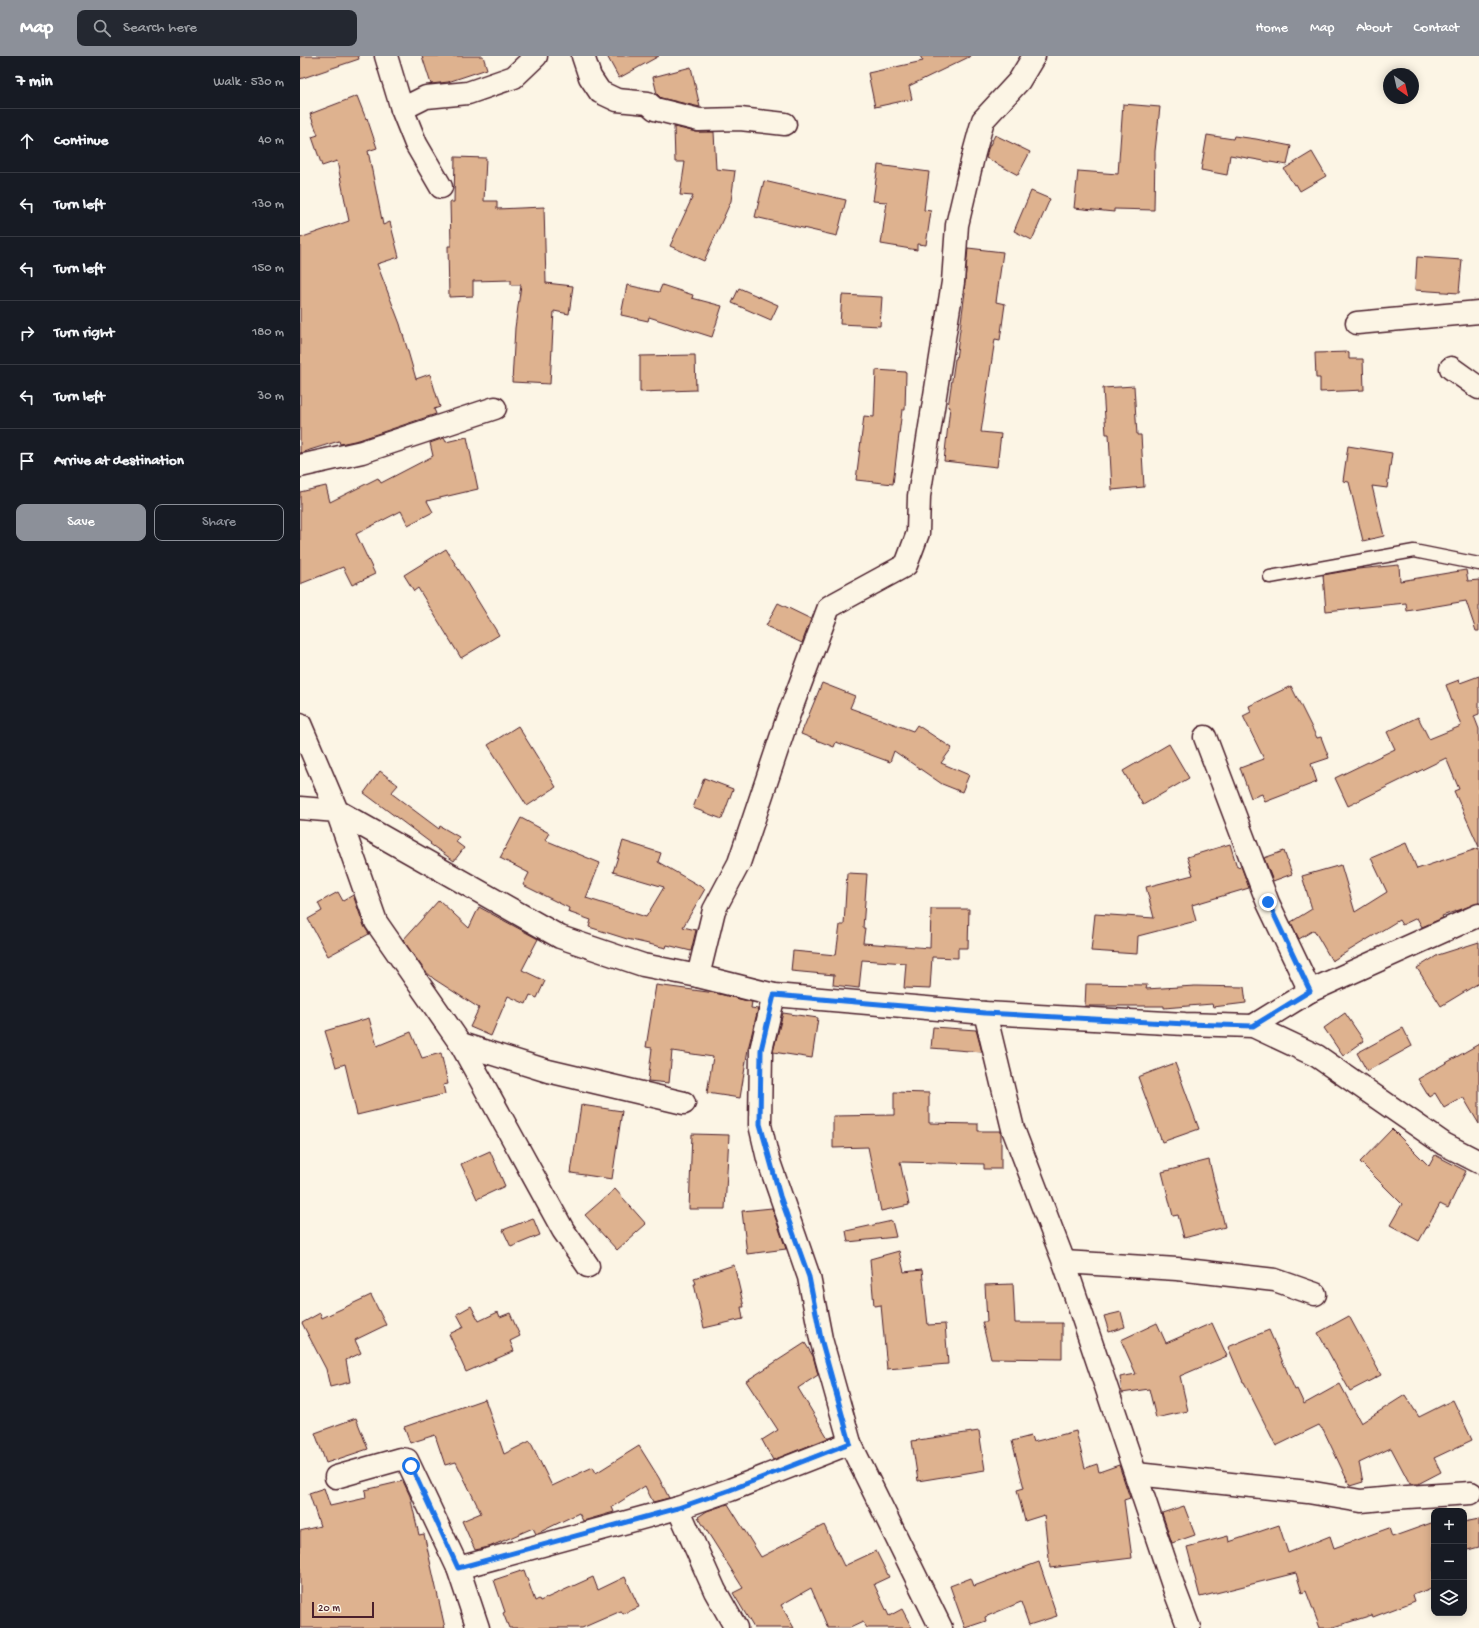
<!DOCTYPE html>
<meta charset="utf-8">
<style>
:root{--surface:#171b24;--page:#242831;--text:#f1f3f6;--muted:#9ea1a6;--line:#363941;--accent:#8c9099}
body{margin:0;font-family:"Gochi Hand",sans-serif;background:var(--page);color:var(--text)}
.controls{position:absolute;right:12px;bottom:12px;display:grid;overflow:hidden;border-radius:8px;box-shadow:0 2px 10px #0003}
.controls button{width:36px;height:36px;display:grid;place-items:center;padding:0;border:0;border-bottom:1px solid var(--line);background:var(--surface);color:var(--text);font:20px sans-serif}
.compass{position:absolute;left:1083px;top:12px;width:36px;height:36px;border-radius:50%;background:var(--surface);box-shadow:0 2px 10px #0003;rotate:146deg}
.scale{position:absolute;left:12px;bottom:10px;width:62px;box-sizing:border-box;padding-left:4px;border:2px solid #4a1f2b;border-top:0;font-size:11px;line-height:14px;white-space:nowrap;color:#4a1f2b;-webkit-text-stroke:3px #fcf5e5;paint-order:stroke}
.stop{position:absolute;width:12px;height:12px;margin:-9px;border:3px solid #1a73e8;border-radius:50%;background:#fff}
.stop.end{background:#1a73e8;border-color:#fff;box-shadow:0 1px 4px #0008}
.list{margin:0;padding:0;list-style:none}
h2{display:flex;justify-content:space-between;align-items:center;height:52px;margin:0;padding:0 16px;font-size:17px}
h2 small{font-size:13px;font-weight:400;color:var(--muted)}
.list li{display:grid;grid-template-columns:26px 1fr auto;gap:12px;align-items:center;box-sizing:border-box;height:64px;padding:0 16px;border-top:1px solid var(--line)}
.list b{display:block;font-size:15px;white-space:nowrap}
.list em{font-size:13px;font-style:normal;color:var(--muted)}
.actions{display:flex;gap:8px;padding:12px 16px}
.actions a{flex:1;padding:9px 0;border:1px solid var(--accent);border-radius:8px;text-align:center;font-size:14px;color:var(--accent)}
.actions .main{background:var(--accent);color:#fff}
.icon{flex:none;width:22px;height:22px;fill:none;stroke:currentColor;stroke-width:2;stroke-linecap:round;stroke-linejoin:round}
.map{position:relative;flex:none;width:1179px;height:1572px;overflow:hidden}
header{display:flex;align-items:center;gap:24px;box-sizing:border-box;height:56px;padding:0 20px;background:var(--accent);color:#fff}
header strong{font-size:19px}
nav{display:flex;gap:22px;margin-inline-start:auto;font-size:14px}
.search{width:280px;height:36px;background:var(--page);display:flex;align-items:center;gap:10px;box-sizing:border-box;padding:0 14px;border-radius:8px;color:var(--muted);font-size:15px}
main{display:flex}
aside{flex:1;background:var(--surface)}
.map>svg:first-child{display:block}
.building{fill:#deb28f;stroke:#4a1f2b}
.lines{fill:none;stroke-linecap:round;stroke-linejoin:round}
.lane-casing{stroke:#4a1f2b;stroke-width:15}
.street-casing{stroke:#4a1f2b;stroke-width:25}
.secondary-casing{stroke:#4a1f2b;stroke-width:25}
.lane{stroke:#fcf5e5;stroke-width:12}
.street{stroke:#fcf5e5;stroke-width:22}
.secondary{stroke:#fcf5e5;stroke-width:22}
.route{stroke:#1a73e8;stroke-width:5}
</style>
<header>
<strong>Map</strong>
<div class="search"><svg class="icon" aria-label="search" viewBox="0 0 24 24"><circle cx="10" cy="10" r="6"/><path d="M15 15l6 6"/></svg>Search here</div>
<nav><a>Home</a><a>Map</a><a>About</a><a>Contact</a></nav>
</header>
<main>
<aside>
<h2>7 min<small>Walk · 530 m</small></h2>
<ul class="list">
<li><svg class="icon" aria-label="ahead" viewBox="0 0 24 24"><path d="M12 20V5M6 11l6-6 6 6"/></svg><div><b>Continue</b></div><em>40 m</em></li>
<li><svg class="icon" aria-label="left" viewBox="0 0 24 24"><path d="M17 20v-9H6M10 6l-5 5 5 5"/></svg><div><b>Turn left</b></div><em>130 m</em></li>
<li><svg class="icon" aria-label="left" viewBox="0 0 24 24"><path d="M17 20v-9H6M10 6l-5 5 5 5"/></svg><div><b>Turn left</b></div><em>150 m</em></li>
<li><svg class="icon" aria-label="right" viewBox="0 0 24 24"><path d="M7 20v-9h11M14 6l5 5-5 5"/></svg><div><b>Turn right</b></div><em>180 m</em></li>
<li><svg class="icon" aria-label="left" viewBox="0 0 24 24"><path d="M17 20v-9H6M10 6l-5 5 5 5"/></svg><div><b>Turn left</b></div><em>30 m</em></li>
<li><svg class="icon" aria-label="arrive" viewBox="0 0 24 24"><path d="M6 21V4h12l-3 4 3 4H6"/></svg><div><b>Arrive at destination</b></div></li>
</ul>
<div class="actions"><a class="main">Save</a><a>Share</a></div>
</aside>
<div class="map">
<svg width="1179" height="1572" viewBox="0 0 1179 1572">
<rect width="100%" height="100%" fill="#fcf5e5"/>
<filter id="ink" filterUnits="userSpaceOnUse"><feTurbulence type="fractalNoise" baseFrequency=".025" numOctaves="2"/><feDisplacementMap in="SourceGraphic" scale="8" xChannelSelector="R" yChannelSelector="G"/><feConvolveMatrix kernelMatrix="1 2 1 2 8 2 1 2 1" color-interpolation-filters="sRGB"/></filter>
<g filter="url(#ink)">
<g class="building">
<path d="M 0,0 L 58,0 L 59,3 L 0,23 Z"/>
<path d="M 122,0 L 183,0 L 187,13 L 148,26 L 131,28 Z"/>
<path d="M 307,0 L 359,0 L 319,22 Z"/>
<path d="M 620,0 L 671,0 L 609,30 L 612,43 L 575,51 L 568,17 L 623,5 Z"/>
<path d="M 391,11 L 400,51 L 361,42 L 357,38 L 353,21 Z"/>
<path d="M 57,40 L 66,63 L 67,62 L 77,92 L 68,95 L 83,169 L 90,166 L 99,201 L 77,208 L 100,268 L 116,323 L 130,318 L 140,351 L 134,353 L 136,358 L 59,384 L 40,388 L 39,385 L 0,397 L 0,182 L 49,165 L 37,105 L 22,110 L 12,81 L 18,79 L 10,58 Z"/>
<path d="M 823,48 L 860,51 L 855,95 L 854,154 L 814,153 L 814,156 L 774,152 L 778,115 L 818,118 Z"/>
<path d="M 374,71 L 396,76 L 414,76 L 416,113 L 435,115 L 431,145 L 404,205 L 370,190 L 393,140 L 380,139 L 385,106 L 375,106 Z"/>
<path d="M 695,79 L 730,96 L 718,119 L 686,102 L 688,93 Z"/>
<path d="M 907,79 L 933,83 L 934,80 L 956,83 L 991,90 L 987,109 L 930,99 L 927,119 L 901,114 Z"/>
<path d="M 1012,96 L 1026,120 L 1000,135 L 996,128 L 994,129 L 984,113 Z"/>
<path d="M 155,101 L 186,102 L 184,145 L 197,145 L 197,153 L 244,151 L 246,227 L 273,230 L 269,258 L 254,255 L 250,328 L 212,326 L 215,272 L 221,229 L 211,229 L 211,224 L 173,225 L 173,240 L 149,241 L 148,190 L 151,190 L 150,146 L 154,146 Z"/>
<path d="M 578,109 L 629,116 L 624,154 L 631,155 L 626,189 L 617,188 L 617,194 L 581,188 L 587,146 L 573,145 Z"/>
<path d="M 464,125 L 546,144 L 537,180 L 455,161 Z"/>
<path d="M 731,135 L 750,143 L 732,184 L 714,175 Z"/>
<path d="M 668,192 L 703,196 L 696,246 L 705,248 L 700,284 L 695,283 L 681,376 L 701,378 L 697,411 L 644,405 L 650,351 L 648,351 L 655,303 L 656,303 L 665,236 L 664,236 Z"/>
<path d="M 1117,201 L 1162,204 L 1159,237 L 1115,234 Z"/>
<path d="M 327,229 L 359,236 L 362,229 L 393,239 L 392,242 L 422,250 L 412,281 L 349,261 L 348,265 L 321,259 Z"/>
<path d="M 439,232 L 478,249 L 471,264 L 432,247 Z"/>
<path d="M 542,239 L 582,241 L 580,270 L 540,268 Z"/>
<path d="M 1049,296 L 1049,303 L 1063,303 L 1064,334 L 1020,336 L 1020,322 L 1016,322 L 1015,297 Z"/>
<path d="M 395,299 L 396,334 L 340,336 L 340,300 Z"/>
<path d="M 576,314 L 606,316 L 605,354 L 602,354 L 593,428 L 556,424 L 564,360 L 574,361 Z"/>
<path d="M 834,330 L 837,379 L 841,379 L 844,431 L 812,434 L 809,378 L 806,378 L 803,332 Z"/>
<path d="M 167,381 L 178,433 L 127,445 L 133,456 L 108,469 L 101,455 L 56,478 L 75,518 L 52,529 L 43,511 L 0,528 L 0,436 L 26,430 L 30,446 L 78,422 L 81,427 L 133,400 L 130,387 L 144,382 L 146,386 Z"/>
<path d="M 1048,390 L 1092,397 L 1087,432 L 1072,430 L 1084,480 L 1063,485 L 1049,426 L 1043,425 Z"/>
<path d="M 146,493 L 199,579 L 161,602 L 118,532 L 114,535 L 104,519 Z"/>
<path d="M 1099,509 L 1100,525 L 1166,514 L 1168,525 L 1179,524 L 1179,575 L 1176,575 L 1166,545 L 1107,555 L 1106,547 L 1026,555 L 1023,519 L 1058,513 Z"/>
<path d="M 478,547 L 511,563 L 502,587 L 466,570 Z"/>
<path d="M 1179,620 L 1179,658 L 1174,660 L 1179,673 L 1179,791 L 1154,735 L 1159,733 L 1146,702 L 1048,750 L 1035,722 L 1095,693 L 1087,676 L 1118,661 L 1129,683 L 1161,670 L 1146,629 L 1159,624 L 1160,627 Z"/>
<path d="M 522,627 L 555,640 L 550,652 L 613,675 L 617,669 L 652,692 L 641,707 L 669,719 L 662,736 L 642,728 L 594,695 L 590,706 L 536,686 L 534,691 L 501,678 Z"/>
<path d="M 991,630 L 1017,682 L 1021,681 L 1029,702 L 1011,708 L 1017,726 L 965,746 L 962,738 L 951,742 L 940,712 L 964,703 L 943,660 L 951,656 L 949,650 Z"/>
<path d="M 218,670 L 256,731 L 227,750 L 188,689 Z"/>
<path d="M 869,688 L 889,722 L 843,749 L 823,715 Z"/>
<path d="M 80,715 L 98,729 L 91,737 L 139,773 L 140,770 L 159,781 L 156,786 L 164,792 L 154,805 L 130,788 L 131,787 L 64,737 Z"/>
<path d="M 404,722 L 433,733 L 422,763 L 393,752 Z"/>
<path d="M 221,762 L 249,777 L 245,784 L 300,807 L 286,842 L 346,861 L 364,831 L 313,816 L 323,785 L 361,797 L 358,806 L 405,833 L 383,871 L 396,874 L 391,895 L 367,889 L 366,892 L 327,883 L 289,871 L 291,864 L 268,856 L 269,852 L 223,829 L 229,817 L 200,802 Z"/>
<path d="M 1106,787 L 1117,813 L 1179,792 L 1179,847 L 1142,860 L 1143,862 L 1122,871 L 1117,862 L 1102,869 L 1099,864 L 1032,905 L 1014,874 L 999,883 L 991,866 L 1012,853 L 1002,820 L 1041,809 L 1055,856 L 1087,836 L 1071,802 Z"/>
<path d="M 930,788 L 937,811 L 941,810 L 949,832 L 892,849 L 896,865 L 838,880 L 837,898 L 791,895 L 795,858 L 854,862 L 846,831 L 893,819 L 887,801 Z"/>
<path d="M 984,795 L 992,818 L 973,825 L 964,802 Z"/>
<path d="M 547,817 L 567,818 L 563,872 L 565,872 L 563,887 L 630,892 L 631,853 L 669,853 L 668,892 L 658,892 L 658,902 L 632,901 L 630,933 L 604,932 L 606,907 L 562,904 L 559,932 L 533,929 L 534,919 L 491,915 L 493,895 L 536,899 L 540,869 L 544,869 Z"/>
<path d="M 38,836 L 43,845 L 53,839 L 64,870 L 69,878 L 28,900 L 8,863 L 22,855 L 18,847 Z"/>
<path d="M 139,844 L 169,872 L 179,851 L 238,883 L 222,914 L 245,925 L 237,942 L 230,939 L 226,948 L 208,940 L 191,980 L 170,971 L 179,952 L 134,923 L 125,915 L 103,884 Z"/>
<path d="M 1179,886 L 1179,927 L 1141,950 L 1117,912 L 1138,899 Z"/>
<path d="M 786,928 L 847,929 L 846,933 L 895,930 L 944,931 L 946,947 L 913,951 L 912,948 L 864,952 L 864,950 L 785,950 Z"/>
<path d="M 356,929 L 415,937 L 452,946 L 451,952 L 458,953 L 448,993 L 440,1042 L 407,1037 L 413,1001 L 372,995 L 369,1027 L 348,1025 L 352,992 L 346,991 Z"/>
<path d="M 483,957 L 518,962 L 512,1002 L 473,996 Z"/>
<path d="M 1045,957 L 1064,985 L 1043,1000 L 1024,972 Z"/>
<path d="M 69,962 L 77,990 L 111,976 L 122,1002 L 141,997 L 148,1028 L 143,1029 L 145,1038 L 57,1059 L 45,1008 L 36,1011 L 25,975 Z"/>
<path d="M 633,971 L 676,974 L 682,996 L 631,992 Z"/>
<path d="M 1103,972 L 1112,990 L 1067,1015 L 1057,997 Z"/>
<path d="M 1179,988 L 1179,1068 L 1163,1041 L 1144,1052 L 1135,1037 L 1129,1041 L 1118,1023 Z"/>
<path d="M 875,1007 L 899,1073 L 862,1086 L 838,1021 Z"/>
<path d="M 594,1036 L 629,1037 L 629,1067 L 678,1068 L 678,1075 L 701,1075 L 701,1113 L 684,1113 L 684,1108 L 600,1106 L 609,1149 L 581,1155 L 568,1091 L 533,1092 L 533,1060 L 594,1059 Z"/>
<path d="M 281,1049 L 322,1055 L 312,1123 L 271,1117 Z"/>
<path d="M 1092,1073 L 1129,1110 L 1135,1099 L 1166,1115 L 1148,1152 L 1140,1148 L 1119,1185 L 1090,1169 L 1102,1148 L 1060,1106 Z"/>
<path d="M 392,1078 L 429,1079 L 425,1153 L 389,1153 Z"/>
<path d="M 190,1095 L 205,1130 L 177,1143 L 161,1108 Z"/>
<path d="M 909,1104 L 925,1171 L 884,1182 L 878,1159 L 873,1160 L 862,1116 Z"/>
<path d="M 315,1133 L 346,1168 L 317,1194 L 285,1159 Z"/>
<path d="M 472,1152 L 486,1193 L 447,1198 L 442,1155 Z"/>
<path d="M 233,1162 L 240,1179 L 211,1191 L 203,1174 Z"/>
<path d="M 592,1165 L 596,1181 L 548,1186 L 546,1175 Z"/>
<path d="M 599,1195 L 604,1216 L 622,1214 L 628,1269 L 645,1268 L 648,1308 L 587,1313 L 581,1249 L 574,1250 L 570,1203 Z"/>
<path d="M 434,1209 L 444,1251 L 441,1251 L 443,1263 L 404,1272 L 394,1228 L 396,1228 L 394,1222 Z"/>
<path d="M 713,1228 L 715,1267 L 762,1267 L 762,1303 L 691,1302 L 682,1266 L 687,1266 L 685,1229 Z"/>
<path d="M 71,1239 L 86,1269 L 55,1284 L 61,1297 L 46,1304 L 50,1326 L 30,1331 L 26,1313 L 2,1267 L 20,1257 L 22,1262 Z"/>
<path d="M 171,1250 L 179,1265 L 198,1256 L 200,1261 L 210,1257 L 220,1280 L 210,1285 L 214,1295 L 166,1316 L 149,1278 L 164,1271 L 157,1258 Z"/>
<path d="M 821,1256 L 825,1271 L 809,1276 L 804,1260 Z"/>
<path d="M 1049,1260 L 1081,1319 L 1050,1335 L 1018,1277 Z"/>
<path d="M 857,1267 L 866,1287 L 912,1267 L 927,1300 L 880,1320 L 888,1355 L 856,1362 L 849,1333 L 822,1337 L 820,1321 L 836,1318 L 821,1284 Z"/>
<path d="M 969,1274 L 995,1334 L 997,1333 L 1004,1348 L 1040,1328 L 1061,1367 L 1105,1339 L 1119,1361 L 1153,1344 L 1172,1384 L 1134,1402 L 1141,1416 L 1118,1428 L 1110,1428 L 1091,1392 L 1059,1407 L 1063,1426 L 1050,1430 L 1023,1373 L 1022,1373 L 1019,1369 L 976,1390 L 944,1326 L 943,1326 L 928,1291 Z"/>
<path d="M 505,1287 L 513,1300 L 518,1319 L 498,1332 L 528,1382 L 473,1404 L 462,1384 L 478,1374 L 446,1325 Z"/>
<path d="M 185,1343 L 204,1398 L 230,1385 L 252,1430 L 293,1411 L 296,1417 L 339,1390 L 359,1422 L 369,1442 L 353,1446 L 345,1430 L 312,1451 L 314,1456 L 283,1465 L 279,1457 L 236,1478 L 233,1472 L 189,1491 L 175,1494 L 162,1465 L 181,1457 L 156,1406 L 145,1409 L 135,1379 L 110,1387 L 104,1371 Z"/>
<path d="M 56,1362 L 68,1393 L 26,1407 L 15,1377 Z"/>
<path d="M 679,1375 L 685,1414 L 618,1425 L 612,1385 Z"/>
<path d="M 776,1375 L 785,1412 L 797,1408 L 799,1416 L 819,1409 L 830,1442 L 824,1444 L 832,1502 L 750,1512 L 744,1459 L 725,1465 L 717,1434 L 724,1432 L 712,1385 L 731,1380 L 733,1386 Z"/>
<path d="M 103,1425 L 110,1440 L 119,1479 L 124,1478 L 145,1572 L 0,1572 L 0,1475 L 20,1470 L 9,1437 L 24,1432 L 30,1450 L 66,1442 L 65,1434 Z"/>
<path d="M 428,1448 L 461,1501 L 524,1469 L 544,1510 L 576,1495 L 589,1521 L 574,1528 L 589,1560 L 602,1553 L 612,1572 L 567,1572 L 563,1566 L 550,1572 L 528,1572 L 511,1532 L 481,1549 L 494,1572 L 454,1572 L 433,1537 L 443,1532 L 398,1461 L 407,1455 Z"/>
<path d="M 884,1450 L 895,1479 L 872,1487 L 862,1457 Z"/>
<path d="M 1179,1463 L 1179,1491 L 1164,1495 L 1164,1466 Z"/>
<path d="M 1134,1466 L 1134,1531 L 1113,1539 L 1115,1545 L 1073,1561 L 1072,1559 L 1030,1572 L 1020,1572 L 1006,1535 L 1002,1537 L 996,1517 L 900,1541 L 887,1491 L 928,1480 L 929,1486 L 979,1469 L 988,1497 L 1030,1480 L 1034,1492 L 1089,1472 L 1092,1481 Z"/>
<path d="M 739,1506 L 757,1560 L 729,1569 L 721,1546 L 685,1561 L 686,1565 L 665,1572 L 650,1530 L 671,1522 L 674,1530 Z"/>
<path d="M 224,1514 L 235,1545 L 239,1543 L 240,1545 L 293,1521 L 298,1534 L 325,1521 L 339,1551 L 323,1558 L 321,1555 L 282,1572 L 209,1572 L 203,1557 L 205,1556 L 194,1524 Z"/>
</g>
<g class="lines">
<defs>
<path id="lane" d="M 970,521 L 1114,495 L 1179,508"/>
<g id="street">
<path d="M 86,0 L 102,53 L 116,88 L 141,131"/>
<path d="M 283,0 L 290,21 L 300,36 L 317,44 L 348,47 L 355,53 L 399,64 L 440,63 L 485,68"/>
<path d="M 102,53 L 126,41 L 168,37 L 214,21 L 236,0"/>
<path d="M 1057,267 L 1179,256"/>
<path d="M 1151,312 L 1179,332"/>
<path d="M 0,410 L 62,396 L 195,352"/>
<path d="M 905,681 L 968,847 L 1010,935"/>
<path d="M 0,752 L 37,755 L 76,866 L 162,990 L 263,1174 L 288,1210"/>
<path d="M 398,920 L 414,854 L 439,807 L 489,658 L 529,551 L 606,509 L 618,477 L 619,440 L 653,226 L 657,169 L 674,97 L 683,64 L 719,25 L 734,0"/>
<path d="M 474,939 L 461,994 L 460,1069 L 468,1103 L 509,1221 L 521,1283 L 550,1387 L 641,1572"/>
<path d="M 685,957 L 713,1073 L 764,1206 L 875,1535 L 889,1572"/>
<path d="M 953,970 L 1010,935 L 1179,859"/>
<path d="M 161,988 L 248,1015 L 384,1047"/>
<path d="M 764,1206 L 877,1213 L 975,1224 L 1015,1238"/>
<path d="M 836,1418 L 1008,1436 L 1061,1445 L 1092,1442 L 1171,1437"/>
<path d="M 36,1421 L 100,1403 L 107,1404 L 158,1512 L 178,1572"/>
<path d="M 378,1452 L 415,1535 L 436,1572"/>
<path d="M 158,1512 L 378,1452 L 430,1434 L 550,1387"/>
</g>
<path id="secondary" d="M 0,668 L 37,755 L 260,881 L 343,909 L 398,920 L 474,939 L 685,957 L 885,968 L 953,970 L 1017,1000 L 1144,1088 L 1179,1106"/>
</defs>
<use href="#lane" class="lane-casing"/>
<use href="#street" class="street-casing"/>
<use href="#secondary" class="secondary-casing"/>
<use href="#lane" class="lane"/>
<use href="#street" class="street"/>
<use href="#secondary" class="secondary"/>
</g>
</g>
<g class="lines" filter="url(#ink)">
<path class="route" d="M 111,1410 L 158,1512 L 378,1452 L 430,1434 L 550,1387 L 521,1283 L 509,1221 L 480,1140 L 460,1068 L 461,994 L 474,939 L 685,957 L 886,968 L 953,970 L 1010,935 L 968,846"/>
</g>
</svg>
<div class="controls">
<button>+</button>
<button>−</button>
<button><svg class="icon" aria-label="layers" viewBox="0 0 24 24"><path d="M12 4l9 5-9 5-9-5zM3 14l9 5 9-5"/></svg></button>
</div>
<svg class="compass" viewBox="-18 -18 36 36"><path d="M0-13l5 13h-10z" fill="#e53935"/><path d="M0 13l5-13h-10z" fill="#9ea1a6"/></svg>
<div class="scale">20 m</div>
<div class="stop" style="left:111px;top:1410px"></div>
<div class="stop end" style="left:968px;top:846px"></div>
</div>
</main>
